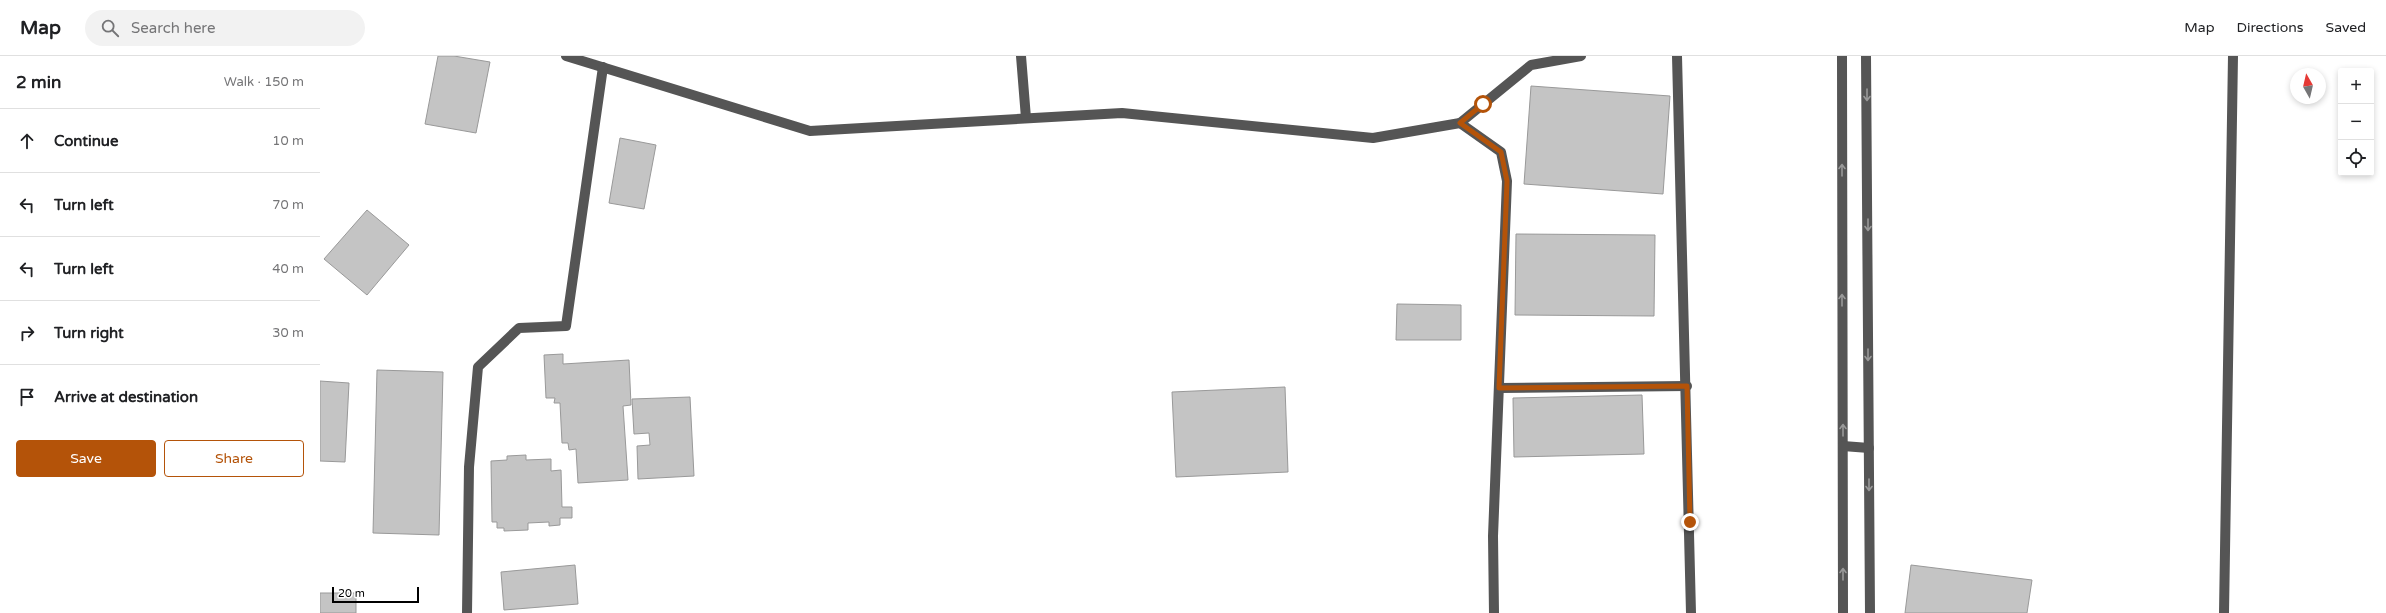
<!DOCTYPE html>
<meta charset="utf-8">
<style>
:root{--surface:#fff;--page:#f2f2f2;--text:#202124;--muted:#757577;--line:#e0e0e0;--accent:#b45309}
body{margin:0;font-family:"Varela Round",sans-serif;background:var(--page);color:var(--text)}
.controls{position:absolute;right:12px;top:12px;display:grid;overflow:hidden;border-radius:4px;box-shadow:0 2px 6px #0003}
.controls button{width:36px;height:36px;display:grid;place-items:center;padding:0;border:0;border-bottom:1px solid var(--line);background:var(--surface);color:var(--text);font:20px sans-serif}
.compass{position:absolute;left:1970px;top:12px;width:36px;height:36px;border-radius:50%;background:var(--surface);box-shadow:0 2px 6px #0003;rotate:352deg}
.scale{position:absolute;left:12px;bottom:10px;width:87px;box-sizing:border-box;padding-left:4px;border:2px solid #000;border-top:0;font-size:11px;line-height:14px;white-space:nowrap;color:#000;-webkit-text-stroke:3px #fff;paint-order:stroke}
.stop{position:absolute;width:12px;height:12px;margin:-9px;border:3px solid #b45309;border-radius:50%;background:#fff}
.stop.end{background:#b45309;border-color:#fff;box-shadow:0 1px 4px #0008}
.list{margin:0;padding:0;list-style:none}
h2{display:flex;justify-content:space-between;align-items:center;height:52px;margin:0;padding:0 16px;font-size:17px}
h2 small{font-size:13px;font-weight:400;color:var(--muted)}
.list li{display:grid;grid-template-columns:26px 1fr auto;gap:12px;align-items:center;box-sizing:border-box;height:64px;padding:0 16px;border-top:1px solid var(--line)}
.list b{display:block;font-size:15px;white-space:nowrap}
.list em{font-size:13px;font-style:normal;color:var(--muted)}
.actions{display:flex;gap:8px;padding:12px 16px}
.actions a{flex:1;padding:9px 0;border:1px solid var(--accent);border-radius:4px;text-align:center;font-size:14px;color:var(--accent)}
.actions .main{background:var(--accent);color:#fff}
.icon{flex:none;width:22px;height:22px;fill:none;stroke:currentColor;stroke-width:2;stroke-linecap:round;stroke-linejoin:round}
.map{position:relative;flex:none;width:2066px;height:557px;overflow:hidden}
header{display:flex;align-items:center;gap:24px;box-sizing:border-box;height:56px;padding:0 20px;background:var(--surface);border-bottom:1px solid var(--line)}
header strong{font-size:19px}
nav{display:flex;gap:22px;margin-inline-start:auto;font-size:14px}
.search{width:280px;height:36px;background:var(--page);display:flex;align-items:center;gap:10px;box-sizing:border-box;padding:0 14px;border-radius:22px;color:var(--muted);font-size:15px}
main{display:flex}
aside{flex:1;background:var(--surface)}
.map>svg:first-child{display:block}
.building{fill:#c4c4c4;stroke:#999}
.lines{fill:none;stroke-linecap:round;stroke-linejoin:round}
.minor{stroke:#555;stroke-width:10}
.oneway{stroke:#999}
.route{stroke:#b45309;stroke-width:5}
</style>
<header>
<strong>Map</strong>
<div class="search"><svg class="icon" aria-label="search" viewBox="0 0 24 24"><circle cx="10" cy="10" r="6"/><path d="M15 15l6 6"/></svg>Search here</div>
<nav><a>Map</a><a>Directions</a><a>Saved</a></nav>
</header>
<main>
<aside>
<h2>2 min<small>Walk · 150 m</small></h2>
<ul class="list">
<li><svg class="icon" aria-label="ahead" viewBox="0 0 24 24"><path d="M12 20V5M6 11l6-6 6 6"/></svg><div><b>Continue</b></div><em>10 m</em></li>
<li><svg class="icon" aria-label="left" viewBox="0 0 24 24"><path d="M17 20v-9H6M10 6l-5 5 5 5"/></svg><div><b>Turn left</b></div><em>70 m</em></li>
<li><svg class="icon" aria-label="left" viewBox="0 0 24 24"><path d="M17 20v-9H6M10 6l-5 5 5 5"/></svg><div><b>Turn left</b></div><em>40 m</em></li>
<li><svg class="icon" aria-label="right" viewBox="0 0 24 24"><path d="M7 20v-9h11M14 6l5 5-5 5"/></svg><div><b>Turn right</b></div><em>30 m</em></li>
<li><svg class="icon" aria-label="arrive" viewBox="0 0 24 24"><path d="M6 21V4h12l-3 4 3 4H6"/></svg><div><b>Arrive at destination</b></div></li>
</ul>
<div class="actions"><a class="main">Save</a><a>Share</a></div>
</aside>
<div class="map">
<svg width="2066" height="557" viewBox="0 0 2066 557">
<rect width="100%" height="100%" fill="#fff"/>
<g class="building">
<path d="M 118,0 L 134,0 L 170,6 L 156,77 L 105,68 Z"/>
<path d="M 1211,30 L 1350,40 L 1343,138 L 1204,128 Z"/>
<path d="M 300,82 L 336,89 L 324,153 L 289,147 Z"/>
<path d="M 47,154 L 89,189 L 47,239 L 4,203 Z"/>
<path d="M 1196,178 L 1335,179 L 1334,260 L 1195,259 Z"/>
<path d="M 1077,248 L 1141,249 L 1141,284 L 1076,284 Z"/>
<path d="M 243,298 L 243,308 L 309,304 L 311,349 L 303,350 L 308,424 L 258,427 L 256,393 L 249,394 L 248,387 L 242,387 L 240,347 L 234,347 L 235,342 L 226,342 L 224,299 Z"/>
<path d="M 57,314 L 123,316 L 119,479 L 53,477 Z"/>
<path d="M 0,325 L 29,327 L 25,406 L 0,405 Z"/>
<path d="M 965,331 L 968,416 L 856,421 L 852,336 Z"/>
<path d="M 1322,339 L 1324,398 L 1194,401 L 1193,342 Z"/>
<path d="M 370,341 L 374,420 L 318,423 L 317,390 L 330,389 L 329,377 L 314,378 L 312,343 Z"/>
<path d="M 206,399 L 206,404 L 231,403 L 231,415 L 241,414 L 242,451 L 252,451 L 252,462 L 240,462 L 240,469 L 229,470 L 229,466 L 208,467 L 208,474 L 184,475 L 184,472 L 177,472 L 177,466 L 172,466 L 171,405 L 187,404 L 187,400 Z"/>
<path d="M 255,509 L 258,548 L 184,554 L 181,516 Z"/>
<path d="M 1591,509 L 1712,524 L 1707,557 L 1585,557 Z"/>
<rect x="0" y="537" width="36" height="20"/>
</g>
<g class="lines">
<g class="minor">
<path d="M 246,0 L 490,75 L 802,57 L 1053,82 L 1140,67 L 1211,9 L 1261,0"/>
<path d="M 701,0 L 706,62"/>
<path d="M 1357,0 L 1371,557"/>
<path d="M 1522,0 L 1523,557"/>
<path d="M 1546,0 L 1550,557"/>
<path d="M 1140,67 L 1181,96 L 1187,125 L 1173,480 L 1174,557"/>
<path d="M 1179,332 L 1367,330"/>
<path d="M 1523,390 L 1549,392"/>
<path d="M 147,557 L 149,411 L 158,311 L 199,272 L 246,270 L 283,11"/>
<path d="M 1904,557 L 1913,0"/>
</g>
</g>
<defs><path id="oneway-shaft" d="M-6 0H5M1.5-3L5.5 0L1.5 3" fill="none" stroke-width="1.6" stroke-linecap="round" stroke-linejoin="round"/></defs>
<g class="oneway">
<use href="#oneway-shaft" transform="translate(1547 39) rotate(90)"/>
<use href="#oneway-shaft" transform="translate(1522 114) rotate(-90)"/>
<use href="#oneway-shaft" transform="translate(1548 169) rotate(90)"/>
<use href="#oneway-shaft" transform="translate(1522 244) rotate(-90)"/>
<use href="#oneway-shaft" transform="translate(1548 299) rotate(90)"/>
<use href="#oneway-shaft" transform="translate(1523 374) rotate(-90)"/>
<use href="#oneway-shaft" transform="translate(1549 429) rotate(90)"/>
<use href="#oneway-shaft" transform="translate(1523 518) rotate(-90)"/>
</g>
<g class="lines">
<path class="route" d="M 1163,48 L 1140,67 L 1181,96 L 1187,125 L 1179,332 L 1367,330 L 1370,466"/>
</g>
</svg>
<div class="controls">
<button>+</button>
<button>−</button>
<button><svg class="icon" aria-label="locate" viewBox="0 0 24 24"><circle cx="12" cy="12" r="6"/><path d="M12 2v4M12 18v4M2 12h4M18 12h4"/></svg></button>
</div>
<svg class="compass" viewBox="-18 -18 36 36"><path d="M0-13l5 13h-10z" fill="#e53935"/><path d="M0 13l5-13h-10z" fill="#757577"/></svg>
<div class="scale">20 m</div>
<div class="stop" style="left:1163px;top:48px"></div>
<div class="stop end" style="left:1370px;top:466px"></div>
</div>
</main>
